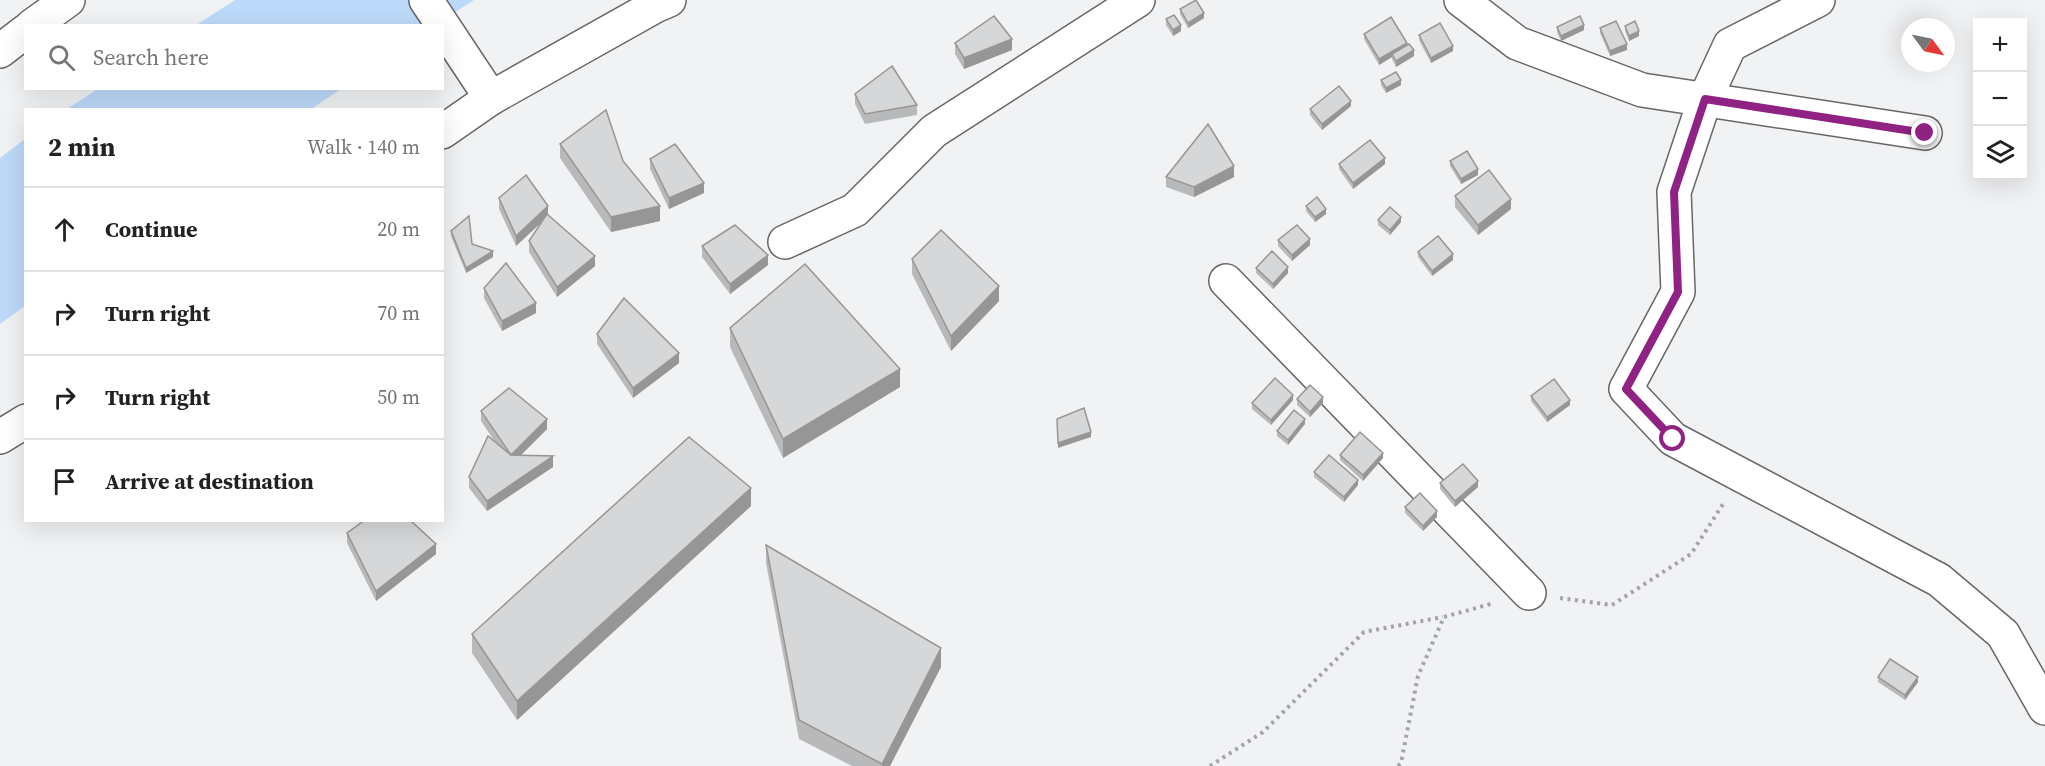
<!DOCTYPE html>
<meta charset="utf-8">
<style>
:root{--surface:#fff;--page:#f2f2f2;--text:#222;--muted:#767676;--line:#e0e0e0}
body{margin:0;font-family:"Source Serif 4",serif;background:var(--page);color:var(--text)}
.controls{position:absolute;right:18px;top:18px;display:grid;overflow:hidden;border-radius:0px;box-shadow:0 6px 24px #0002}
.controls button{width:54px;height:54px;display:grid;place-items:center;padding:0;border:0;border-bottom:2px solid var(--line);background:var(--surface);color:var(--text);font:30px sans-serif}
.compass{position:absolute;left:1901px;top:18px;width:54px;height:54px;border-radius:50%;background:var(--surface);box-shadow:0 6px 24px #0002;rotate:123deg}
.stop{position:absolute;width:18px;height:18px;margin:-14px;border:4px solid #902284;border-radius:50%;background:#fff}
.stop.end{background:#902284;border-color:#fff;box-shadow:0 2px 6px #0008}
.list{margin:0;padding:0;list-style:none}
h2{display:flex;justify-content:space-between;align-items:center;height:78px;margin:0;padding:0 24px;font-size:26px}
h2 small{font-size:20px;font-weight:400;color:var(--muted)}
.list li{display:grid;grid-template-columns:39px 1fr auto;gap:18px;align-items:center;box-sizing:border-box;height:84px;padding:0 24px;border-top:2px solid var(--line)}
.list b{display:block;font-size:22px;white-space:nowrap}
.list em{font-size:20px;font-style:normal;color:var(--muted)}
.icon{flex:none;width:33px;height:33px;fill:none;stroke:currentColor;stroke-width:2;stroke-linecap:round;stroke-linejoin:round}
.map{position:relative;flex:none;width:2045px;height:766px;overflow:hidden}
.search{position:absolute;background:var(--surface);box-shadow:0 6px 24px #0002;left:24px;top:24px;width:420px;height:66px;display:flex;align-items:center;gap:15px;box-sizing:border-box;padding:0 21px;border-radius:0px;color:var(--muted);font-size:22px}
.panel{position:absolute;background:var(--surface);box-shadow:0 6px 24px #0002;left:24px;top:108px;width:420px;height:414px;border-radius:0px}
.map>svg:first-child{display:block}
.water{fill:#bdd9f9}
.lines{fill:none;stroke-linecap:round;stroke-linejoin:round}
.minor-casing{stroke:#666768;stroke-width:36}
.path{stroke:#a3a4a6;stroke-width:4;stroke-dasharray:3 4.5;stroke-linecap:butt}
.minor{stroke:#fff;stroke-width:33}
.wall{fill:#b8b9ba}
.shaded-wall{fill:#969697}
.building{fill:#d6d7d8;stroke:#969697;stroke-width:1.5}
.route{stroke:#902284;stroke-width:8}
</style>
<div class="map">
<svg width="2045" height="766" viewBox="0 0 2045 766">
<rect width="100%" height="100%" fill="#f1f2f4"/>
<g class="water">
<path d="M 235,0 L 474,0 L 435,25 L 195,26 Z"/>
<path d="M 99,88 L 341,88 L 341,89 L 311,109 L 67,109 Z"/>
<path d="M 25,139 L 25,306 L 0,324 L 0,158 Z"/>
</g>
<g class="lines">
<defs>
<g id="minor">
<path d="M 426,0 L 491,98"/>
<path d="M 1461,0 L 1517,43 L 1642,90 L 1925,133"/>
<path d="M 1818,0 L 1730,45 L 1705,99 L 1674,192 L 1678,292 L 1626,389 L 1673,439 L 1939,580 L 2003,634 L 2045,708"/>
<path d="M 32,26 L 68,0"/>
<path d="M 0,51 L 26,31"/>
<path d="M 442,132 L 491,98 L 655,6 L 669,0"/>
<path d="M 785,242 L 855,210 L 934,131 L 1138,0"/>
<path d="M 1226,281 L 1529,593"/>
<path d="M 0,437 L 26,421"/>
</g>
</defs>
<use href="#minor" class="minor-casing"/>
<g class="path">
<path d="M 1560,598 L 1612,605 L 1691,554 L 1725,501"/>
<path d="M 1210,766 L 1263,732 L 1364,632 L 1443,617"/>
<path d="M 1398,766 L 1401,763 L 1418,676 L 1444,617 L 1494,603"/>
</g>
<use href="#minor" class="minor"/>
</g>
<g class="wall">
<path d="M 1180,9 L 1204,18 L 1188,28 L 1180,14 Z"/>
<path d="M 1166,19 L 1181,31 L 1173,36 L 1166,25 Z"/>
<path d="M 1625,26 L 1639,36 L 1629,41 L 1625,31 Z"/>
<path d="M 1557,27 L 1584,30 L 1561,41 L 1557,32 Z"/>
<path d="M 1600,28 L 1627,50 L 1610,56 L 1600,33 Z"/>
<path d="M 1364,34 L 1407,45 L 1414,56 L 1396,67 L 1392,59 L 1392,57 L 1379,65 L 1364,39 Z"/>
<path d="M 1419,35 L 1453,51 L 1431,63 L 1419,40 Z"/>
<path d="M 955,43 L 1012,50 L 964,69 L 955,54 Z"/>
<path d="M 1381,80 L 1401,85 L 1386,93 L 1381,85 Z"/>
<path d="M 855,94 L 917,105 L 917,115 L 865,124 L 855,104 Z"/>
<path d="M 1351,106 L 1322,130 L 1310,115 L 1310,109 Z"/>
<path d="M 560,144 L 623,161 L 660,221 L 611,232 L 560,158 Z"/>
<path d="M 650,159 L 704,193 L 669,209 L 650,169 Z"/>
<path d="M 1450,161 L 1478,175 L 1461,184 L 1450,166 Z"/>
<path d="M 1339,164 L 1385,164 L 1353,189 L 1339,169 Z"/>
<path d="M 1166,177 L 1234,177 L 1194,197 L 1166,187 Z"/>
<path d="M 1455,196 L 1511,209 L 1478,235 L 1455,207 Z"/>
<path d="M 499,198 L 548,215 L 595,266 L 557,297 L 529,252 L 529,241 L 542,222 L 516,246 L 499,209 Z"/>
<path d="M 1306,206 L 1326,214 L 1315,222 L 1306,211 Z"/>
<path d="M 1378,220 L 1401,222 L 1390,235 L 1378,225 Z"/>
<path d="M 451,231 L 493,257 L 466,273 L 451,236 Z"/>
<path d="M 1278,240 L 1310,245 L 1292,261 L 1278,246 Z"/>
<path d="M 702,246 L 768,265 L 730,294 L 702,257 Z"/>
<path d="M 1418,252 L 1453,260 L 1432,276 L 1418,257 Z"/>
<path d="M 912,259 L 999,301 L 951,351 L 912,274 Z"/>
<path d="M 1256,268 L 1288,273 L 1273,289 L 1256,273 Z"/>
<path d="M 484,288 L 536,313 L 502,331 L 484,298 Z"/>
<path d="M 730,328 L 900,387 L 783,458 L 730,347 Z"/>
<path d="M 597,334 L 679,363 L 633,398 L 597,344 Z"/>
<path d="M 1531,396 L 1570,405 L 1547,422 L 1531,401 Z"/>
<path d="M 1297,399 L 1323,403 L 1310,417 L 1297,405 Z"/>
<path d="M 1293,400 L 1271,425 L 1252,409 L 1252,403 Z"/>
<path d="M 481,411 L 547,429 L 521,455 L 553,467 L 487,511 L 469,488 L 469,477 L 495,442 L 481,421 Z"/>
<path d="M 1305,424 L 1288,445 L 1277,436 L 1277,431 Z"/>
<path d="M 1340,455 L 1383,458 L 1363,481 L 1340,460 Z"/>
<path d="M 1314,472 L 1358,485 L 1344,502 L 1314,477 Z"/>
<path d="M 1440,483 L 1478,487 L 1455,507 L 1440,489 Z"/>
<path d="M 751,506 L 517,720 L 472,653 L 472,634 Z"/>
<path d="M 1405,507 L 1437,517 L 1423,531 L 1405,513 Z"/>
<path d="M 347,533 L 436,554 L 376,601 L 347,543 Z"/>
<path d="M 766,545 L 941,667 L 890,766 L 852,766 L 799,739 L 766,563 Z"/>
<path d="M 1878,677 L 1918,682 L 1905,700 L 1878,682 Z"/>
</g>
<g class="shaded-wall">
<path d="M 1204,13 L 1204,18 L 1188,28 L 1188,23 Z"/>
<path d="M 1181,25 L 1181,31 L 1173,36 L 1173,30 Z"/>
<path d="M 1584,25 L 1584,30 L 1561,41 L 1561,36 Z"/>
<path d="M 1639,31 L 1639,36 L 1629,41 L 1629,36 Z"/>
<path d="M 1012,39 L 1012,50 L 964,69 L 964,58 Z"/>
<path d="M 1407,43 L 1407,48 L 1392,54 L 1392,57 L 1379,65 L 1379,59 Z"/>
<path d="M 1627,44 L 1627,50 L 1610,56 L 1610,51 Z"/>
<path d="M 1453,46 L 1453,51 L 1431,63 L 1431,58 Z"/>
<path d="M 1414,50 L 1414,56 L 1396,67 L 1396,61 Z"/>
<path d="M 1401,80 L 1401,85 L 1386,93 L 1386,88 Z"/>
<path d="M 1351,101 L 1351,106 L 1322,130 L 1322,124 Z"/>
<path d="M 1385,158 L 1385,164 L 1353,189 L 1353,183 Z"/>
<path d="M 1234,166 L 1234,177 L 1194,197 L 1194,187 Z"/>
<path d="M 1478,169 L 1478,175 L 1461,184 L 1461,179 Z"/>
<path d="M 704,183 L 704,193 L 669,209 L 669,198 Z"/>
<path d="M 1511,199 L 1511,209 L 1478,235 L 1478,225 Z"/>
<path d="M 548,206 L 548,216 L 516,246 L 516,236 Z"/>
<path d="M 660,206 L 660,221 L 611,232 L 611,217 Z"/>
<path d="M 1326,209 L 1326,214 L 1315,222 L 1315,217 Z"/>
<path d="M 1401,217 L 1401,222 L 1390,235 L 1390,230 Z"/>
<path d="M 1310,239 L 1310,245 L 1292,261 L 1292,255 Z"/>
<path d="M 493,251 L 493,257 L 466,273 L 466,268 Z"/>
<path d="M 1453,254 L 1453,260 L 1432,276 L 1432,271 Z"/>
<path d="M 768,255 L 768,265 L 730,294 L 730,284 Z"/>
<path d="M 595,256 L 595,266 L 557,297 L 557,287 Z"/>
<path d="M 1288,267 L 1288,273 L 1273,289 L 1273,284 Z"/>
<path d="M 999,286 L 999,301 L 951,351 L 951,336 Z"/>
<path d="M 536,303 L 536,313 L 502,331 L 502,321 Z"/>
<path d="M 679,353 L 679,363 L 633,398 L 633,388 Z"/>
<path d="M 900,369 L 900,387 L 783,458 L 783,439 Z"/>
<path d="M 1293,395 L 1293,400 L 1271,425 L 1271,420 Z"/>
<path d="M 1323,397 L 1323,403 L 1310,417 L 1310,412 Z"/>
<path d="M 1570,400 L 1570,405 L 1547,422 L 1547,417 Z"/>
<path d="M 547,419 L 547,429 L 511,465 L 511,455 Z"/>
<path d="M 1305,419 L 1305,424 L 1288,445 L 1288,440 Z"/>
<path d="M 1091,432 L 1091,437 L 1058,448 L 1058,443 Z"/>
<path d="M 1383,453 L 1383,458 L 1363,481 L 1363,475 Z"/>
<path d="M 553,456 L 553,467 L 487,511 L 487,501 Z"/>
<path d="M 1358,480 L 1358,485 L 1344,502 L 1344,497 Z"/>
<path d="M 1478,481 L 1478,487 L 1455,507 L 1455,501 Z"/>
<path d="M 751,488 L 751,506 L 517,720 L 517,701 Z"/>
<path d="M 1437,511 L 1437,517 L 1423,531 L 1423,526 Z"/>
<path d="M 436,544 L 436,554 L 376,601 L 376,591 Z"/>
<path d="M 941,648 L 941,667 L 890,766 L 882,766 L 882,764 Z"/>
<path d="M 1918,677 L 1918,682 L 1905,700 L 1905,695 Z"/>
</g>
<g class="building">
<path d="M 1196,0 L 1204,13 L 1188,23 L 1180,9 Z"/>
<path d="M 1174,15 L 1181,25 L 1173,30 L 1166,19 Z"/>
<path d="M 994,16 L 1012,39 L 964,58 L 955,43 Z"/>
<path d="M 1580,16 L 1584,25 L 1561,36 L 1557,27 Z"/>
<path d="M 1391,17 L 1407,43 L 1379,59 L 1364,34 Z"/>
<path d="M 1616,21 L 1627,44 L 1610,51 L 1600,28 Z"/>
<path d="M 1635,21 L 1639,31 L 1629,36 L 1625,26 Z"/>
<path d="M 1440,23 L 1453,46 L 1431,58 L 1419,35 Z"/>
<path d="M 1409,44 L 1414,50 L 1396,61 L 1392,54 Z"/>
<path d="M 892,66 L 917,105 L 865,114 L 855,94 Z"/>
<path d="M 1396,72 L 1401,80 L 1386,88 L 1381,80 Z"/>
<path d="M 1339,86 L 1351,101 L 1322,124 L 1310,109 Z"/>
<path d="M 606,110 L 623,161 L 660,206 L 611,217 L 560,144 Z"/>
<path d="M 1208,124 L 1234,166 L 1194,187 L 1166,177 Z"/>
<path d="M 1370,140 L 1385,158 L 1353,183 L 1339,164 Z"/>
<path d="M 675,144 L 704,183 L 669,198 L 650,159 Z"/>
<path d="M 1467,151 L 1478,169 L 1461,179 L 1450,161 Z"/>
<path d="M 1489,170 L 1511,199 L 1478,225 L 1455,196 Z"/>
<path d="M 526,175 L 548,206 L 516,236 L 499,198 Z"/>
<path d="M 1317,197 L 1326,209 L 1315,217 L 1306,206 Z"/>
<path d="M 1390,207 L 1401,217 L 1390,230 L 1378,220 Z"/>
<path d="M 547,214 L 595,256 L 557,287 L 529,241 Z"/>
<path d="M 469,216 L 472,244 L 493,251 L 466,268 L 451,231 Z"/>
<path d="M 735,225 L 768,255 L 730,284 L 702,246 Z"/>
<path d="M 1297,225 L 1310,239 L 1292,255 L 1278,240 Z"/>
<path d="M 941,230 L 999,286 L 951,336 L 912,259 Z"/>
<path d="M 1438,236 L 1453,254 L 1432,271 L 1418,252 Z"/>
<path d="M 1272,251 L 1288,267 L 1273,284 L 1256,268 Z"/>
<path d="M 506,263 L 536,303 L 502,321 L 484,288 Z"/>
<path d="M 805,264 L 900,369 L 783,439 L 730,328 Z"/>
<path d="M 624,298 L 679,353 L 633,388 L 597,334 Z"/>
<path d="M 1275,378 L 1293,395 L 1271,420 L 1252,403 Z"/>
<path d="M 1554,379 L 1570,400 L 1547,417 L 1531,396 Z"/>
<path d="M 1310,385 L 1323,397 L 1310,412 L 1297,399 Z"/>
<path d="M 509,388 L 547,419 L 511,455 L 553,456 L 487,501 L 469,477 L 488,436 L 511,455 L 481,411 Z"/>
<path d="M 1084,408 L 1091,432 L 1058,443 L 1057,419 Z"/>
<path d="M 1294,410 L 1305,419 L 1288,440 L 1277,431 Z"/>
<path d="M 1360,432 L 1383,453 L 1363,475 L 1340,455 Z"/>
<path d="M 689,437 L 751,488 L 517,701 L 472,634 Z"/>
<path d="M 1329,455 L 1358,480 L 1344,497 L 1314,472 Z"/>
<path d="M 1463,464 L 1478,481 L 1455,501 L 1440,483 Z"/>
<path d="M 1420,493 L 1437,511 L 1423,526 L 1405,507 Z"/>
<path d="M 365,520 L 410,520 L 436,544 L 376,591 L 347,533 Z"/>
<path d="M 766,545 L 941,648 L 882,764 L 799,720 Z"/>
<path d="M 1890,659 L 1918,677 L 1905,695 L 1878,677 Z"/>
</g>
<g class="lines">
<path class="route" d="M 1673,439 L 1626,389 L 1678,292 L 1674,192 L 1705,99 L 1925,133"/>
</g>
</svg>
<div class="controls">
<button>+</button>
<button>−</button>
<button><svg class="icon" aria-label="layers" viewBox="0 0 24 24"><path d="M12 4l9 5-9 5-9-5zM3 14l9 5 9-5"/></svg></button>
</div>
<svg class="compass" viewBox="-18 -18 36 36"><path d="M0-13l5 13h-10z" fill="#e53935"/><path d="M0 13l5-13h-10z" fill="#767676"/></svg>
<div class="stop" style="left:1673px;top:439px"></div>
<div class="stop end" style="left:1925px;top:133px"></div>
<div class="search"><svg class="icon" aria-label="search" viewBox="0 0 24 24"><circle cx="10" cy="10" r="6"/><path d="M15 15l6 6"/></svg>Search here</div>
<section class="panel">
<h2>2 min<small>Walk · 140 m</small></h2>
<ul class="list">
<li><svg class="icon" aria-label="ahead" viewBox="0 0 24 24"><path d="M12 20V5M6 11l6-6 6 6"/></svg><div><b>Continue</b></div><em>20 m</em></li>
<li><svg class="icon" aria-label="right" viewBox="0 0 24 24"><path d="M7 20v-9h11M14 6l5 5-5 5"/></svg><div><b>Turn right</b></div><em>70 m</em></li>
<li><svg class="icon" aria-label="right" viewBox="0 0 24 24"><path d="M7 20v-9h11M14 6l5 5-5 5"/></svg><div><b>Turn right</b></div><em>50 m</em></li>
<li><svg class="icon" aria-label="arrive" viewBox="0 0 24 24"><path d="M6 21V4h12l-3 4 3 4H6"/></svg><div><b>Arrive at destination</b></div></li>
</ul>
</section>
</div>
